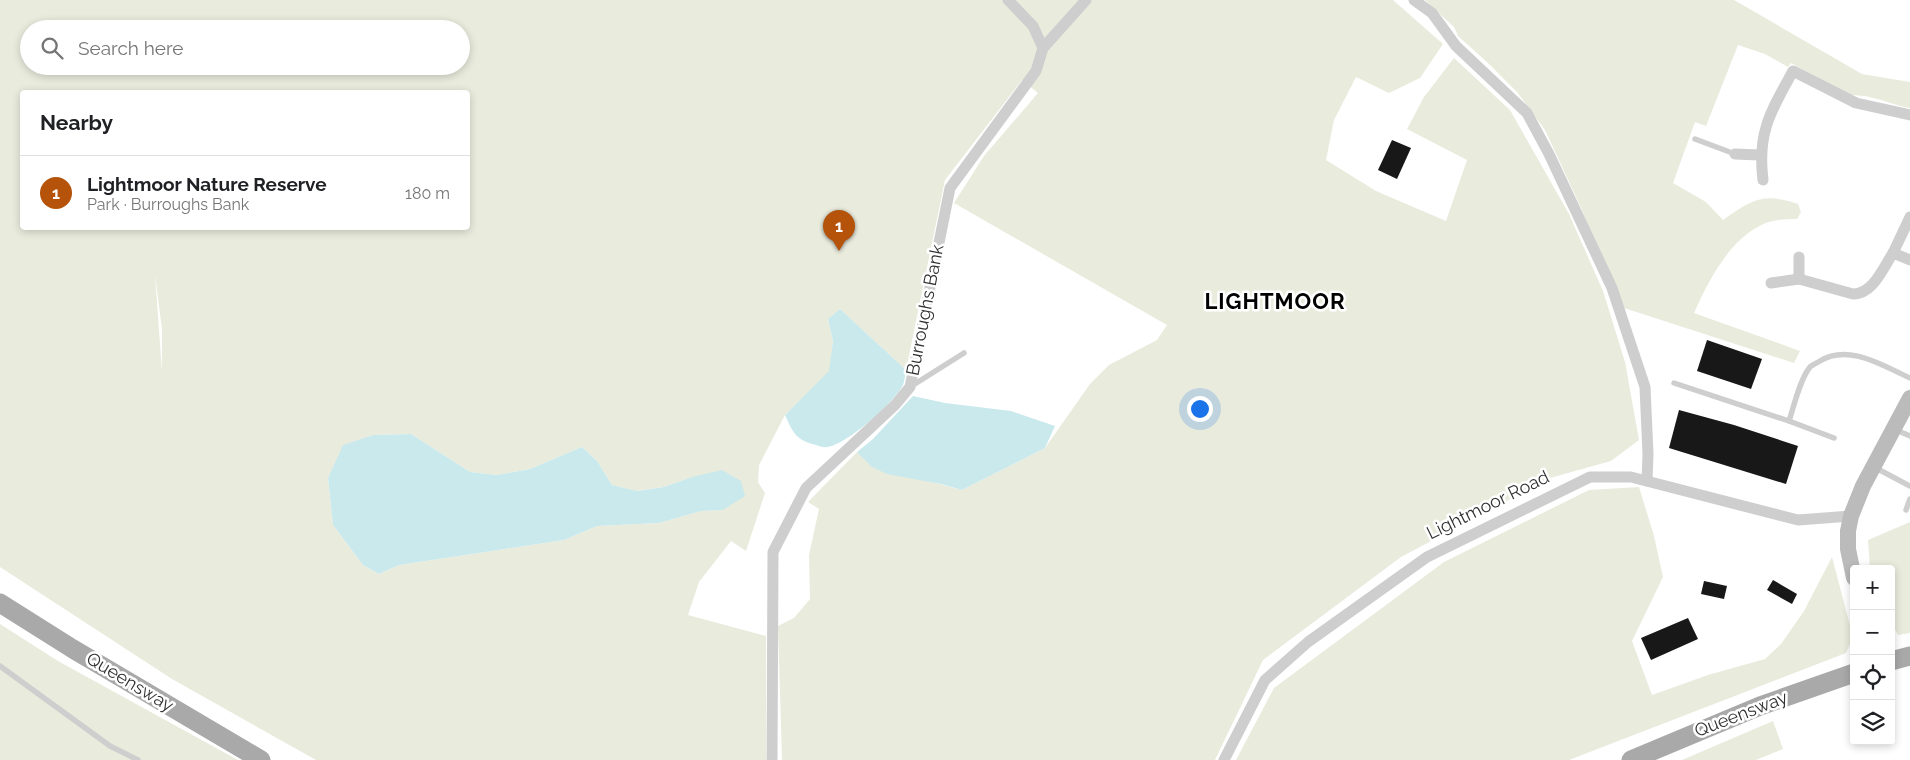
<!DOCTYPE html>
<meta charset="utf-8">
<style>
:root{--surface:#fff;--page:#f2f2f2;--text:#202124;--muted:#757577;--line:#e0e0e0;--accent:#b45309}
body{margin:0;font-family:Raleway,sans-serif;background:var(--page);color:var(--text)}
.controls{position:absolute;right:15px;bottom:15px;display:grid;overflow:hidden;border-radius:5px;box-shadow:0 2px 8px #0003}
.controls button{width:45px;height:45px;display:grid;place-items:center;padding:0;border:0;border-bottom:1px solid var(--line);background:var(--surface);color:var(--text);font:25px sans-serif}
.you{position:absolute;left:1199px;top:408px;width:18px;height:18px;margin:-12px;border:4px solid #fff;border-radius:50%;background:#1a73e8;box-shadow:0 0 0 8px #1a73e833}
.badge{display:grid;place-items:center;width:32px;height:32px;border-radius:50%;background:var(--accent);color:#fff;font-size:16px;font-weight:700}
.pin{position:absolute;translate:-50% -41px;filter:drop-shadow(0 1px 2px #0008)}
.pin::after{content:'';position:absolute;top:26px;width:18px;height:15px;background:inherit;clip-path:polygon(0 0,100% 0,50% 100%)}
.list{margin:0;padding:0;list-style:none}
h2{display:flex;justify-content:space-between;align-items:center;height:65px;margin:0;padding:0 20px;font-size:21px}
h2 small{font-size:16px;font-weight:400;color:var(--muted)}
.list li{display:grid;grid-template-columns:32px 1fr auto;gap:15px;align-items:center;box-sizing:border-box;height:75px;padding:0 20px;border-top:1px solid var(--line)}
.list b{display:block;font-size:19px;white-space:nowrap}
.list p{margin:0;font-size:16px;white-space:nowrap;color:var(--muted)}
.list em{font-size:16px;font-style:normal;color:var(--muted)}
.icon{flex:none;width:28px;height:28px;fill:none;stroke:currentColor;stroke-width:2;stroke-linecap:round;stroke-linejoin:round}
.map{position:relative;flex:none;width:1910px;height:760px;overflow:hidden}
.search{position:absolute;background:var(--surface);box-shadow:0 2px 8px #0003;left:20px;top:20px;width:450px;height:55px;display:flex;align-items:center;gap:12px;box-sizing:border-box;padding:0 18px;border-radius:28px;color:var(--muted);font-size:19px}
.panel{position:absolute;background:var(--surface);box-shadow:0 2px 8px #0003;left:20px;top:90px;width:450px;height:140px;border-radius:5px}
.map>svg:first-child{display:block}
.green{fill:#e9ebdd;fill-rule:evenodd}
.water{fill:#c9e9ec}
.building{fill:#181818}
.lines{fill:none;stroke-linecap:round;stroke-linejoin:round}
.lane{stroke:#cecece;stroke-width:5.5}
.street{stroke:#cecece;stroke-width:11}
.secondary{stroke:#bbb;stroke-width:16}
.primary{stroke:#a9a9a9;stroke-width:19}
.labels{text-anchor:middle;stroke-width:5;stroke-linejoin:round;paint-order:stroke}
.street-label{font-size:18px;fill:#313131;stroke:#fff}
.district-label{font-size:22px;font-weight:bold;letter-spacing:1px;fill:#000;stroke:#fff}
</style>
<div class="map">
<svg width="1910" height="760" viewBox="0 0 1910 760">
<rect width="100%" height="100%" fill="#fff"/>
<g class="green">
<path d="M 0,0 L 1393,0 L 1443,44 L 1420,78 L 1389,93 L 1356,77 L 1334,120 L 1326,160 L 1376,191 L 1446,221 L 1467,160 L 1407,129 L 1424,97 L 1454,58 L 1510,110 L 1569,214 L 1603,291 L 1625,362 L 1639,440 L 1611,461 L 1550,478 L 1401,557 L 1263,660 L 1215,760 L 782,760 L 778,626 L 794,618 L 810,599 L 809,555 L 819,509 L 808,502 L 857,452 L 872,466 L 962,490 L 1045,448 L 1090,384 L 1109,365 L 1157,340 L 1167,325 L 954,203 L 984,156 L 1038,93 L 1022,80 L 945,180 L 906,370 L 840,309 L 828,319 L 833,341 L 830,371 L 785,415 L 759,465 L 758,482 L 765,493 L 746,551 L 731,541 L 699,582 L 688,615 L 766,636 L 766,760 L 316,760 L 172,679 L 0,567 ZM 29,29 L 461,29 L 461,66 L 29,66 ZM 22,92 L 468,92 L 468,228 L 22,228 ZM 155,275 L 162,329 L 162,372 ZM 411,434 L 470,472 L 497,475 L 530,469 L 582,447 L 597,461 L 612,485 L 636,491 L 664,487 L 692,477 L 723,510 L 701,511 L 659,523 L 597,526 L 564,540 L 399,565 L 379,574 L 363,565 L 333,525 L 328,478 L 344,445 L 373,435 Z"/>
<path d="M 1425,0 L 1734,0 L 1862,74 L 1910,82 L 1910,108 C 1889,104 1871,94 1849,95 L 1791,63 L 1788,67 L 1765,54 L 1738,45 L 1706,126 L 1695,122 L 1673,183 L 1706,202 L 1723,220 C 1752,200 1763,192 1798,204 L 1801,212 L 1797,219 C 1791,219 1784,219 1778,220 C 1736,226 1709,279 1694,313 L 1800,351 L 1794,363 L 1621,307 L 1582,210 L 1545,130 L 1517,92 L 1488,63 L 1458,36 L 1454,27 Z"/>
<path d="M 1639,487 L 1654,536 L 1663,577 L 1632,641 L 1652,695 L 1708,675 L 1765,659 L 1781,644 L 1804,611 L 1832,557 L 1853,637 L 1846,653 L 1569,760 L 1236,760 L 1274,688 L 1444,562 L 1589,490 Z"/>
<path d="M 1910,522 L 1910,633 L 1898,635 L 1891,622 L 1891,569 L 1870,569 L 1868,540 Z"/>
<path d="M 0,624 L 58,661 L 238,760 L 0,760 Z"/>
<path d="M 1773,721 L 1783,749 L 1756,760 L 1682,760 Z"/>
</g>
<g class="water">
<path d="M 840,309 L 906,370 C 905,374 905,380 903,385 C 894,402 847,445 827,447 C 824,448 819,446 816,445 C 796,440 793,433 785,415 L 829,371 L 833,341 L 828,319 Z"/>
<path d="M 913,396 L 945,403 L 1011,411 L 1055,426 L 1045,448 L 962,490 L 941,484 L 887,474 L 872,467 L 857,452 L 873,439 Z"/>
<path d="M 411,434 L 470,472 L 497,475 L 530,469 L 582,447 L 597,461 L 612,485 L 637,491 L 664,487 L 692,477 L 722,470 L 741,481 L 745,496 L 723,510 L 701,511 L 659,523 L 597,526 L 564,540 L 399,565 L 379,574 L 363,565 L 333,525 L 328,478 L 343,445 L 373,435 Z"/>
</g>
<g class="building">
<path d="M 1392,140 L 1411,148 L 1397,179 L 1378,170 Z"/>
<path d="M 1707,340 L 1762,359 L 1751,389 L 1697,371 Z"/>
<path d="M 1679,410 L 1734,425 L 1798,446 L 1786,484 L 1669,448 Z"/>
<path d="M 1773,580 L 1797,594 L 1792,604 L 1767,590 Z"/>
<path d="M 1704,581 L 1727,586 L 1724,599 L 1701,594 Z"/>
<path d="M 1688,618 L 1698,639 L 1651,660 L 1641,638 Z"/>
</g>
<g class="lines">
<g class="lane">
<path d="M 1695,139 L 1735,154"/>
<path d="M 1674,383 L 1789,421 C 1794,406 1800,379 1810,367 C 1812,365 1817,363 1820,361 C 1848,343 1883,366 1910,378"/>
<path d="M 910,387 L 964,353"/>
<path d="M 1789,421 L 1834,438"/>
<path d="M 1894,429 L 1910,436"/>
<path d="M 1874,467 L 1910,486"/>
<path d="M 1906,510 L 1910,499"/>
<path d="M 0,666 L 110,746 L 138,760"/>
</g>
<g class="street">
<path d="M 1414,0 L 1432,13 L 1456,46 L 1527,113 L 1549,154 L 1612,288 L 1645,387 L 1648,454 L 1647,481"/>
<path d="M 1043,48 L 1086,0"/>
<path d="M 1735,154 L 1760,155"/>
<path d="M 1763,180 C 1757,132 1771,111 1793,71 L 1856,103 L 1910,115"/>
<path d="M 1893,253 L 1910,217"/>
<path d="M 1799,257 L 1799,279 L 1853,294 C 1873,294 1883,268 1893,253 L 1910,260"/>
<path d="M 1771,283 L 1799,279"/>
<path d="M 772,760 L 773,552 L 806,488 L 895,405 L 910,387 L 950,188 L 1036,71 L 1043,48 L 1033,26 L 1008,0"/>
<path d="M 1224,760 L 1265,680 L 1308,642 L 1427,557 L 1590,477 L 1631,477 L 1798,520 L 1851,516"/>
</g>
<path class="secondary" d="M 1854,578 L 1848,549 L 1848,531 L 1851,516 L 1863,486 L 1910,398"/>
<g class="primary">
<path d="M 0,603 L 73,649 L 261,760"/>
<path d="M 1891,661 L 1910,656"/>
<path d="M 1631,760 L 1760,706 L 1854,673"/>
</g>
</g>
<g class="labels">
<g class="street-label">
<text transform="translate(925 310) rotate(-79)" y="6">Burroughs Bank</text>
<text transform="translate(1488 505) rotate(-26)" y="6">Lightmoor Road</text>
<text transform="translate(130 682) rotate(31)" y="6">Queensway</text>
<text transform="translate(1741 714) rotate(-21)" y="6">Queensway</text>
</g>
<g class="district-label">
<text x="1275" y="309">LIGHTMOOR</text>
</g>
</g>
</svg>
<div class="controls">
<button>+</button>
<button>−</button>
<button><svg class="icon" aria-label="locate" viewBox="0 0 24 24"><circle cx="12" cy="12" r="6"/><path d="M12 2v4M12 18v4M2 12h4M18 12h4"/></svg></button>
<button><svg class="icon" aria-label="layers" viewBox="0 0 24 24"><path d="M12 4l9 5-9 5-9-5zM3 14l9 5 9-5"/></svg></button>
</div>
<div class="you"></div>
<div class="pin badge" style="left:839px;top:251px">1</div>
<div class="search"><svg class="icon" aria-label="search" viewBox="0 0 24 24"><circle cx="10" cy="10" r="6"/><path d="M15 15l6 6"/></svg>Search here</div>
<section class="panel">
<h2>Nearby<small></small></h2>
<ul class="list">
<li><span class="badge">1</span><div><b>Lightmoor Nature Reserve</b><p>Park · Burroughs Bank</p></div><em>180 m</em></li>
</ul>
</section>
</div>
